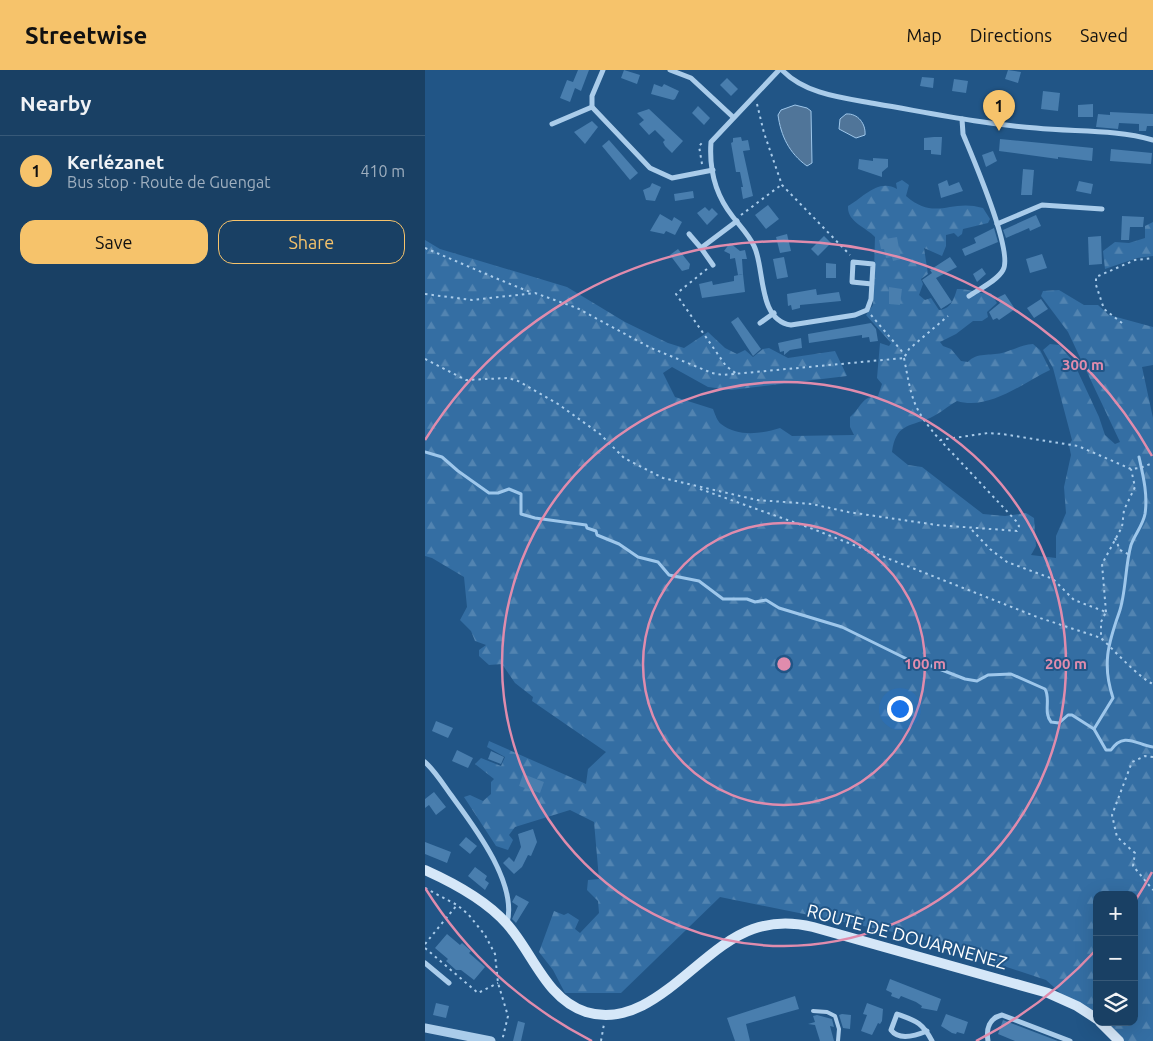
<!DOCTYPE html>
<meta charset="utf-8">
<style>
:root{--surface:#194064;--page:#22476a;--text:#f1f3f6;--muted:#9fafbf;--line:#375978;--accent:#f6c36b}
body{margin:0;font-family:Ubuntu,sans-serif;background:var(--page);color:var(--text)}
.controls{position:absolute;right:15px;bottom:15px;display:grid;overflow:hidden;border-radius:10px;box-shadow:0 5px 20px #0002}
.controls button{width:45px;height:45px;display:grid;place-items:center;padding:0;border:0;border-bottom:1px solid var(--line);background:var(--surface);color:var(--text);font:25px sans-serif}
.you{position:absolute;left:474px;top:638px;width:18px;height:18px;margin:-12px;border:4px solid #fff;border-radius:50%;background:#1a73e8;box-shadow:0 0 0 8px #1a73e833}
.badge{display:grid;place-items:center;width:32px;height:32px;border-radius:50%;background:var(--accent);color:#111;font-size:16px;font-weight:700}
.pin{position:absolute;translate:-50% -41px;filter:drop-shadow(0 1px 2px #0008)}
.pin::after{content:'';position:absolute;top:26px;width:18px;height:15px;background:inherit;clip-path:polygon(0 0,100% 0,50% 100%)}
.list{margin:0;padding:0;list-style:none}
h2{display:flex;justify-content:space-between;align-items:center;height:65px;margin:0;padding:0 20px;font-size:21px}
h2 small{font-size:16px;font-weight:400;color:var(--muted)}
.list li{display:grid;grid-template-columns:32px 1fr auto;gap:15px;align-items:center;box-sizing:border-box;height:70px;padding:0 20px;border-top:1px solid var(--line)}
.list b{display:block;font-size:19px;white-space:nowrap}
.list p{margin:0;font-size:16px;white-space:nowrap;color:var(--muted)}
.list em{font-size:16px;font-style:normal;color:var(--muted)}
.actions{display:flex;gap:10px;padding:15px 20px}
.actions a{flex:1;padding:11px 0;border:1px solid var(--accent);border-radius:15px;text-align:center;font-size:18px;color:var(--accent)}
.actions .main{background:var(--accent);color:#111}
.icon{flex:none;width:28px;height:28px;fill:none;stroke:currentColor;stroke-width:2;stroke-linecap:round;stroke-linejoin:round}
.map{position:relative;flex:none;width:728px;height:971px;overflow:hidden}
header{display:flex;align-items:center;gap:30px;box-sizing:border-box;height:70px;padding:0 25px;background:var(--accent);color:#111}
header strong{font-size:24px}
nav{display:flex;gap:28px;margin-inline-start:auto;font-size:18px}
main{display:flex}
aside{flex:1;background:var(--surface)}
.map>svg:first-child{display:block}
.forest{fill:url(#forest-firs);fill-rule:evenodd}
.water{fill:#507599;stroke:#9ec7eb}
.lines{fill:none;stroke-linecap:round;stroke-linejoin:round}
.stream{stroke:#9ec7eb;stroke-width:3}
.building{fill:#497eae}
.path{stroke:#aaccea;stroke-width:2;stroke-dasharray:2.5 4;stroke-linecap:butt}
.service{stroke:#aaccea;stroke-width:4}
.minor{stroke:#aaccea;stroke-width:5}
.tertiary{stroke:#aaccea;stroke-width:9}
.secondary{stroke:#d5e7f8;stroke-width:10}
.ring{fill:none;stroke:#e08cad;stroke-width:2.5}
.labels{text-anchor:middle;stroke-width:4;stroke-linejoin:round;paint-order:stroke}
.street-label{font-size:18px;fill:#fff;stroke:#215586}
.centre{fill:#e08cad;stroke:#215586;stroke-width:2.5}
.ring-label{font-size:15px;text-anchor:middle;font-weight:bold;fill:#e08cad;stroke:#215586;stroke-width:4;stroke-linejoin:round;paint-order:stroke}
</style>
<header>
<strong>Streetwise</strong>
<nav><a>Map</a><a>Directions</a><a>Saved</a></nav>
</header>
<main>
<aside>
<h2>Nearby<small></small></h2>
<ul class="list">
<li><span class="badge">1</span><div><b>Kerlézanet</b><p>Bus stop · Route de Guengat</p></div><em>410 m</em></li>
</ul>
<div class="actions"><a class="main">Save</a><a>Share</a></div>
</aside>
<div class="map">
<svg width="728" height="971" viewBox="0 0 728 971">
<defs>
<pattern id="forest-firs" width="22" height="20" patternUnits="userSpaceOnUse" patternTransform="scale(1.25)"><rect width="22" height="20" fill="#346ea3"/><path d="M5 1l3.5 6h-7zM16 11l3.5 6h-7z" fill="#5284b1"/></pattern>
</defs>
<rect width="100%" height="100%" fill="#215586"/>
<g class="forest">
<path d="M 477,110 L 484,115 L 481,126 C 511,152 525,128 558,138 L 565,149 L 563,153 L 538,159 L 537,164 L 533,167 L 529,163 L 521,165 L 521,176 L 517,186 L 499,178 L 503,204 L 496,209 L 498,214 L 494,225 L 500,230 L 506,228 L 514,240 C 526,239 529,229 532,219 C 545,218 554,225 566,223 L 572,233 L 562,242 L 563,247 L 557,251 L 548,251 L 531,264 L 515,272 L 518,276 L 526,279 L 536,291 L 543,292 C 552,282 565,286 577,283 C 588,280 596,275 608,274 L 615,280 L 625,300 C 598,313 563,341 532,331 C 523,336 514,344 505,348 C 483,357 471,354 467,382 L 483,395 L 497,397 L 558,444 L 580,446 L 601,443 L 609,448 L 611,476 L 606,485 L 631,488 L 631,466 L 641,443 L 639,417 L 646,385 L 644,375 L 647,370 L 628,298 L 618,280 L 625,274 L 634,275 L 648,291 L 674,347 L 680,365 L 690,374 L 695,372 L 643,262 L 616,226 L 618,221 L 634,220 L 659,235 L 673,235 L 684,245 L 728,257 L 728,295 L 717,297 L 728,348 L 728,971 L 689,971 L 621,910 L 488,866 L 295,827 L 196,923 L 140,923 L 128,900 L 114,882 L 129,841 L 139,845 L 143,843 L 154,850 L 150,859 L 155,863 L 174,843 L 173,831 L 162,820 L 163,810 L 174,809 L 169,752 L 145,740 L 90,757 L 84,765 L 88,770 L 83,780 L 71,776 L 39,727 L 45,725 L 58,731 L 66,724 L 66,712 L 69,709 L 50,694 L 56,688 L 76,696 L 80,687 L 62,677 L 64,671 L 161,714 L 163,699 L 181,682 L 107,631 L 108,627 L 90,613 L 77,594 L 64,595 L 54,586 L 54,580 L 61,575 L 50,571 L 46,561 L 35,550 L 42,537 L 39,507 L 7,488 L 0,486 L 0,170 L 15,179 L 142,217 L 200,252 L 243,273 L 259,278 L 283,262 L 300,278 L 312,284 L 320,280 L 328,287 L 338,279 L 344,278 L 363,288 L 410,281 L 422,306 L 306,320 L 283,317 L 247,297 L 238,303 L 250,327 L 288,339 C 290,344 292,351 296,354 C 312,367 337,364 355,358 L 367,366 L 429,365 L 425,357 L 425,347 C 436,338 436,326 453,326 L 457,314 L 452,308 L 455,273 L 464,276 L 466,273 L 441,245 L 448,235 L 450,167 C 441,157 422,152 423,136 C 438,128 453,108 472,119 L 471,113 ZM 672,825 L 709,825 L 709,952 L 672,952 Z"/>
<path d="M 728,152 L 728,186 L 712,188 L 680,199 L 678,181 L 690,172 L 704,173 L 720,168 L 720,156 Z"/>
</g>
<g class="water">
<path d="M 370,35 L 382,38 L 386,41 L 387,93 L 382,96 C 364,83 356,66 353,45 L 356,40 Z"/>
<path d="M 421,44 C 433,43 441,54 440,65 L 431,68 L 414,59 L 415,49 Z"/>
</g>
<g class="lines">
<g class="stream">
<path d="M 0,382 L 17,387 L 33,401 L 64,423 L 73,423 L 84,419 L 96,424 L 96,444 L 110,448 L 161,455 L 162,458 L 171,461 L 172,465 L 194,474 L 213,487 L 233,492 L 244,505 L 274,511 L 298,529 L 322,529 L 330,532 L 341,530 L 354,538 L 417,557 L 484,590 L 504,595 L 540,609 L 552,611 L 563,605 L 586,604 L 620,619 C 626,629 618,642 626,652 L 634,653 L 643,645 L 647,645 L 669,659 L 681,680 L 686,680 C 699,661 712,675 728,677"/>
<path d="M 669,659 L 688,628 C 677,595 683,574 694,543 C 701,524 700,496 706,475 C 710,464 718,455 720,444 C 723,425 718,405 714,387"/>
</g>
</g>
<g class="building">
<path d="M 153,0 L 164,0 L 156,21 L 150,18 L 145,32 L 135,28 L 142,10 L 148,12 Z"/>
<path d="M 199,0 L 215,5 L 212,14 L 196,8 Z"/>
<path d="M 583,0 L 596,2 L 593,13 L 580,9 Z"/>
<path d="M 497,7 L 509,8 L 508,18 L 495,16 Z"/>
<path d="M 302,8 L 313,19 L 306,26 L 295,15 Z"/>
<path d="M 529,9 L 543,11 L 541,23 L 527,21 Z"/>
<path d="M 229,14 L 237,17 L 239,14 L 254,21 L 250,29 L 248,30 L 226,24 Z"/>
<path d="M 618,21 L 635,23 L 633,41 L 616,39 Z"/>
<path d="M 668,34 L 668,47 L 653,47 L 653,35 Z"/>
<path d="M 273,36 L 285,48 L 279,55 L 267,43 Z"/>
<path d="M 224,39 L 258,71 L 247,83 L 240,76 L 238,72 L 240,70 L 230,60 L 224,65 L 214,54 L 219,50 L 212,43 Z"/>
<path d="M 685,42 L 728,44 L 728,56 L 722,56 L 721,61 L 714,61 L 714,54 L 694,53 L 693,59 L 671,57 L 673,44 L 685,45 Z"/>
<path d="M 167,51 L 173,57 L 160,74 L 149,62 Z"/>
<path d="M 316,67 L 317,71 L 323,70 L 325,80 L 318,81 L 328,126 L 318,129 L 316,117 L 318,117 L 315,102 L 311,102 L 306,73 L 308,72 L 308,68 Z"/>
<path d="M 509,67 L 517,67 L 516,85 L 506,84 L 506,80 L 499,80 L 499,68 Z"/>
<path d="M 575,69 L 668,78 L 667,91 L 633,87 L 633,89 L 574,81 Z"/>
<path d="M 184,70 L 213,103 L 205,110 L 177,76 Z"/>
<path d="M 686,79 L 727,83 L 726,94 L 685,91 Z"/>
<path d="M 568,81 L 572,91 L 561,97 L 557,85 Z"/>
<path d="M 448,88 L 463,89 L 463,97 L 457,102 L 457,107 L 433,99 L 434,89 L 448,91 Z"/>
<path d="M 598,99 L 609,100 L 607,125 L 596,125 Z"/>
<path d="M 522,110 L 524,116 L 534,112 L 538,121 L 516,128 L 513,114 Z"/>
<path d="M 654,111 L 668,114 L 666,124 L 651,121 Z"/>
<path d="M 227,113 L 236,117 L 230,131 L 221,130 L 218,120 L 225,117 Z"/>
<path d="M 268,121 L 269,128 L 250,131 L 249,124 Z"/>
<path d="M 343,135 L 354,149 L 341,159 L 330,145 Z"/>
<path d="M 280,137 L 284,141 L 287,138 L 293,144 L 282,155 L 272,143 Z"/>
<path d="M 235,144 L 247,151 L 249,147 L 257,152 L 250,165 L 241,161 L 239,164 L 225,161 Z"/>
<path d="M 611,145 L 616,156 L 605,161 L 604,158 L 581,168 L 578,160 Z"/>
<path d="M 697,146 L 719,147 L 718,157 L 705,157 L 704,170 L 696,170 Z"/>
<path d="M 569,158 L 573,172 L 540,186 L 537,179 L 551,173 L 549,168 Z"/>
<path d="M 362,164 L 366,181 L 355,183 L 351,167 Z"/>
<path d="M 399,166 L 406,173 L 393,186 L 386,179 Z"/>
<path d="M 676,166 L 677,194 L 664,195 L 663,167 Z"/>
<path d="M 472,167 L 476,189 L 468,191 L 467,187 L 461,188 L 459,179 L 456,179 L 454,170 Z"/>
<path d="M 305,173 L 315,181 L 320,180 L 322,189 L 317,189 L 318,204 L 313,205 L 310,188 L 305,189 L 305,184 L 299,181 Z"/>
<path d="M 253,179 L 265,194 L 264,199 L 257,201 L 245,185 Z"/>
<path d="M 617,184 L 622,198 L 605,203 L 601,189 Z"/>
<path d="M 359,187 L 363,207 L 352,209 L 348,189 Z"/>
<path d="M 525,187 L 532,197 L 511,208 L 527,232 L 516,239 L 497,210 L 507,203 L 505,200 Z"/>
<path d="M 401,193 L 411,194 L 411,208 L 401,208 Z"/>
<path d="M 557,198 L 561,204 L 552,212 L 548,204 Z"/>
<path d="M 318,204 L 320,222 L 277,228 L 274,214 L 287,211 L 288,215 L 309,211 L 309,206 Z"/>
<path d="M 464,217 L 477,219 L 475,235 L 464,234 Z"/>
<path d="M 391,219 L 392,225 L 414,222 L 416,231 L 375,235 L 375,238 L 367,240 L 366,235 L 363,236 L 362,224 Z"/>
<path d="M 580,224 L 590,239 L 574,250 L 572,248 L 568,250 L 564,242 L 575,233 L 572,228 Z"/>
<path d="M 616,229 L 623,239 L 609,248 L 602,238 Z"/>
<path d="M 313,247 L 336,279 L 328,286 L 306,252 Z"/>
<path d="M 446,253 L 451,259 L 453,271 L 445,272 L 444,267 L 437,268 L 437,265 L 384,273 L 383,264 Z"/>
<path d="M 376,268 L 377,278 L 365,280 L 359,285 L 359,281 L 355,282 L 353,273 Z"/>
<path d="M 11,651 L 28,658 L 23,668 L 7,661 Z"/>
<path d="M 32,680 L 48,688 L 43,698 L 27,691 Z"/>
<path d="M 66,681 L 79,687 L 76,694 L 63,689 Z"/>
<path d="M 98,704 L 119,712 L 115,723 L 94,716 Z"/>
<path d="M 9,722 L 21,737 L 11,745 L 4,735 L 0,738 L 0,729 Z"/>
<path d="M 108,759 L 112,772 L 106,786 L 103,785 L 97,797 L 89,804 L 78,793 L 84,787 L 89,792 L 96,777 L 93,764 Z"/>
<path d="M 41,767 L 52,776 L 45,784 L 34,775 Z"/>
<path d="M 0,772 L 26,782 L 22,793 L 0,784 Z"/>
<path d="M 50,797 L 62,806 L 60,810 L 64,813 L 60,820 L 43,806 Z"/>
<path d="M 91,825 L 104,832 L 91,853 L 87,849 L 93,836 L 87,832 Z"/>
<path d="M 22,864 L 35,875 L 37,873 L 46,881 L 44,883 L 60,897 L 49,910 L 36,900 L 31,900 L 21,891 L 23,889 L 10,878 Z"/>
<path d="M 465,909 L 516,929 L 512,941 L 496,938 L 497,936 L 491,932 L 476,926 L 474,929 L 466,926 L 467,923 L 461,920 Z"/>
<path d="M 370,926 L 374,939 L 321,954 L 325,971 L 310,971 L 302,948 Z"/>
<path d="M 11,933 L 24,936 L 21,948 L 8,945 Z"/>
<path d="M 442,933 L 458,939 L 457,951 L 455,954 L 453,953 L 447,965 L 436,961 L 442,945 L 438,944 Z"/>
<path d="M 417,944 L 426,945 L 425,959 L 418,958 L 414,945 Z"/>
<path d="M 521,944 L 543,952 L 539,964 L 532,962 L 531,964 L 527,963 L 516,956 Z"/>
<path d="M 392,945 L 407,949 L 409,957 L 405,956 L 409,971 L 395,971 L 390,955 L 383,954 L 390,952 L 388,946 Z"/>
<path d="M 578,950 L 633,971 L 590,971 L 573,964 Z"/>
<path d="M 93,951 L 100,953 L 96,971 L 88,971 Z"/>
</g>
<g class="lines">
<g class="path">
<path d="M 332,34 L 339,63 L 357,115 L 425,185"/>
<path d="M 277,94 L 274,76 L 278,72"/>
<path d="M 316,145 L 356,115"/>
<path d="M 0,178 C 36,193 71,209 108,223"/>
<path d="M 282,199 L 251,224 L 301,296 L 313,305"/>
<path d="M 0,224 L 47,230 L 110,223 L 152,238 L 226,278 L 287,303 L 298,305 L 479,288 L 484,279 L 523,246"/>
<path d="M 446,245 L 480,285"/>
<path d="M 697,253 L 679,239 L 671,215 L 671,207 L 710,190 L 728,188"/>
<path d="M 479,288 C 487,329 487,338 515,370 L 563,363 L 577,364 L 653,376 L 706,399 L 715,398 L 728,393"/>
<path d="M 0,289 L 41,310 L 83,308 L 93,311 L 133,334 L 175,364 L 199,388 L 238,408 L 332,430 L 387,434 L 423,442 L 512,455 L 592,461 L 594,456 L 592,452 L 515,370"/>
<path d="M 275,419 L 388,459 L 612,547 L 676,568"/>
<path d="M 547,460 L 565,479 L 582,492 L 628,509 L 649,530 L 681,542 L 676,552 L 676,568 C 690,581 713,607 728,614"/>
<path d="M 690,468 L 695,480 L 703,484"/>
<path d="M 681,542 L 677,494 L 697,457 L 699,440 L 710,417 L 706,399"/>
<path d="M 728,687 L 720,686 L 707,692 L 687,745 L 692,767 L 710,783 L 708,796 L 728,820"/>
<path d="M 0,818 L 32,835 L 43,844 L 60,865 L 70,884 L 73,913 L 83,946 L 77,971"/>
<path d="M 0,874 L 32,835"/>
<path d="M 0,878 L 53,923 L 73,913"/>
<path d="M 176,971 L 179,954"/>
</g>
<path class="service" d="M 388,941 L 402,942 L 410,946 L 414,959 L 413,971"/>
<g class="minor">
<path d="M 178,0 L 167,26 L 167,37 L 225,98 L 247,108 L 288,100"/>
<path d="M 245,0 L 266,8 L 308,47"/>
<path d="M 354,0 L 286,72 C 284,100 291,126 308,147 C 315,156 324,165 329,176 C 340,197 332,250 366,255 L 430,245 L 442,240 L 446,229 L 448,194 L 428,192 L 427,212 L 447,214"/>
<path d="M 357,0 C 381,25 420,28 452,34 C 505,43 557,54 611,58 C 649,62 691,59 728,70"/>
<path d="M 537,49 L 538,64 C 547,86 589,182 578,200 C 572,211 554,219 544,226"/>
<path d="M 127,54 L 167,37"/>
<path d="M 572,154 L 617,135 L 677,139"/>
<path d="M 264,164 L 276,178"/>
<path d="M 288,195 L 276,178 L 312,151"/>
<path d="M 335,253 L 349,243"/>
<path d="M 0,692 C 10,701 18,714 26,725 C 48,755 93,813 82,853"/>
<path d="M 0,893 L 24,913"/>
<path d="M 502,961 C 490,966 474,971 466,960 L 472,944 C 491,951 497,952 507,971"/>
<path d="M 563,971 C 561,959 564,948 577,945 L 645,971"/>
</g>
<path class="tertiary" d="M 0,958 L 66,971"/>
<g class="secondary">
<path d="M 0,800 C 29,813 61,830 82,854 C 108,883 121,929 161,942 C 226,962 273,878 328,859 C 348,852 367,852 388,857 L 623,923 L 652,936 L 672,949"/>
<path d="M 675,952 L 694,971"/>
</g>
</g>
<g class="ring">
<circle cx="359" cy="594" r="141"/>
<circle cx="359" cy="594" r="282"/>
<path d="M727 802A423 423 0 0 1 710 831M671 880A423 423 0 0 1 551 971M167 971A423 423 0 0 1 0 818M0 370A423 423 0 0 1 727 386"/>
</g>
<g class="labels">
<g class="street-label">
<text transform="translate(482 867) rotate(15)" y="6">ROUTE DE DOUARNENEZ</text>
</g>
</g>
<circle cx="359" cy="594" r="8" class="centre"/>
<g class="ring-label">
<text x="658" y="300">300 m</text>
<text x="500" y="599">100 m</text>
<text x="641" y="599">200 m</text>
</g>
</svg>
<div class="controls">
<button>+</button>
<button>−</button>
<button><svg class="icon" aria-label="layers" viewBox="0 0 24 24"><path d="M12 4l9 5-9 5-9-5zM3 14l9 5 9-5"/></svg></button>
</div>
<div class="you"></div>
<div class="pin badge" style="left:574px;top:61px">1</div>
</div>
</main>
